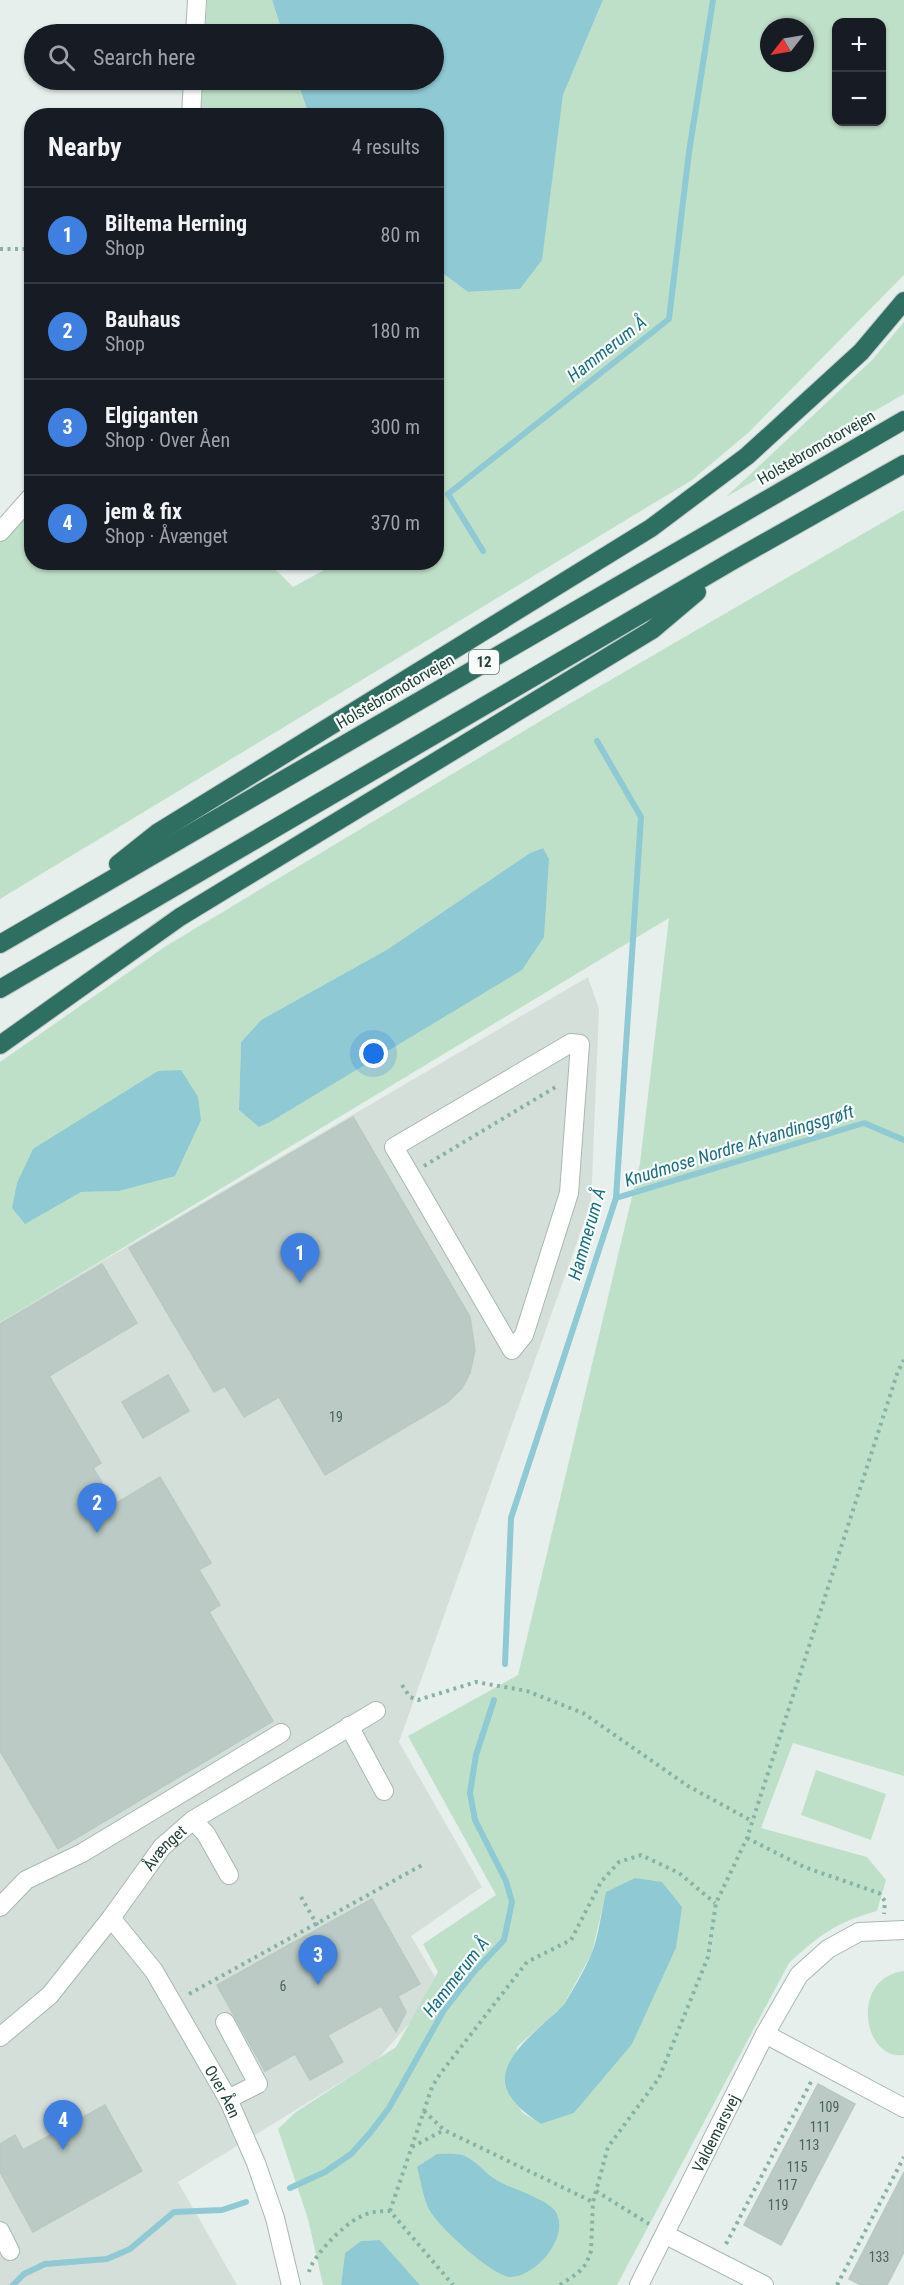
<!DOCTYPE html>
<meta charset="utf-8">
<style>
:root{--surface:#171b24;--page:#20242c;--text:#f1f3f6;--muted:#9ea1a6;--line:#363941;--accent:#f4845f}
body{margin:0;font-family:"Roboto Condensed",sans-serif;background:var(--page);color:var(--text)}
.controls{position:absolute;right:18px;top:18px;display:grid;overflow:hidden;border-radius:12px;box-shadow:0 2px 4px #0004}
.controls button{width:54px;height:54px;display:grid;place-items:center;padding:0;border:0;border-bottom:2px solid var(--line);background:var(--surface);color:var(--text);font:30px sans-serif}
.compass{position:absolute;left:760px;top:18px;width:54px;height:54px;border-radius:50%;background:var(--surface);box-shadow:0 2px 4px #0004;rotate:239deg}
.you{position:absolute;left:374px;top:1054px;width:21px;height:21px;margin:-15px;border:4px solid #fff;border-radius:50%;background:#1a73e8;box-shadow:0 0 0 9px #1a73e833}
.badge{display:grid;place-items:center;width:39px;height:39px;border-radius:50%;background:var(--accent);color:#fff;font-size:20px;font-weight:700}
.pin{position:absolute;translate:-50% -50px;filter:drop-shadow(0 2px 3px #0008)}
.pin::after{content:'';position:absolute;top:32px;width:21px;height:18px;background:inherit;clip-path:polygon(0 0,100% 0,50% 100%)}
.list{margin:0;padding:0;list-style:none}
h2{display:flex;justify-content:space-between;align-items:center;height:78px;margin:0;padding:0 24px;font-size:26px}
h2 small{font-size:20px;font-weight:400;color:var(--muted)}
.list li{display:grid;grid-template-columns:39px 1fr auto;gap:18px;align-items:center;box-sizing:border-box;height:96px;padding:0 24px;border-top:2px solid var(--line)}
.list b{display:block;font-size:22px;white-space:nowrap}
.list p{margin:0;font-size:20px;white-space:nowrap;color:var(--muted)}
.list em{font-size:20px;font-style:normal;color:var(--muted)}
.icon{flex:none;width:33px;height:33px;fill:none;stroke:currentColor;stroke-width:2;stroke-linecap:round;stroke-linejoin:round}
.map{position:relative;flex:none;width:904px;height:2285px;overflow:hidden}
.search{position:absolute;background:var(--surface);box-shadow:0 2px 4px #0004;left:24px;top:24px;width:420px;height:66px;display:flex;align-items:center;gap:15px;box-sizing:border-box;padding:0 21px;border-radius:33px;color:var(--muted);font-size:22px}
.panel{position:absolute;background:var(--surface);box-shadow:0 2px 4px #0004;left:24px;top:108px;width:420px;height:462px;border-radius:24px}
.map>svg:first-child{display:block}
.built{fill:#d4dfda}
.green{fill:#bfe0c8;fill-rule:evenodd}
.water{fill:#8ec9d4}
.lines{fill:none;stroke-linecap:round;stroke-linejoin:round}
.stream{stroke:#8ec9d4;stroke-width:6}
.building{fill:#bbcac4;stroke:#b8c9c2;stroke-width:1.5}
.minor-casing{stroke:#a8b8b2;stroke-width:20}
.highway-casing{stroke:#c2cac8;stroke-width:20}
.path{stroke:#86b3a5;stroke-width:4;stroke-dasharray:3 4.5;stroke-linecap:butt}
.minor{stroke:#fff;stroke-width:18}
.highway{stroke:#2f6f62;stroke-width:18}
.labels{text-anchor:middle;stroke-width:4.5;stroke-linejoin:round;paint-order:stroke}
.number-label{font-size:14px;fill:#4a645c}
.shield{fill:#f7fbf9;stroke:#637a73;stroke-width:1.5}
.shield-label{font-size:15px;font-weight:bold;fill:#24423a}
.street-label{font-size:16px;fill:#24423a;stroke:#f7fbf9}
.water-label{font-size:18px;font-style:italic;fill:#1c6f80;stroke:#f7fbf9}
</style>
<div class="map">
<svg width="904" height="2285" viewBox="0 0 904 2285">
<rect width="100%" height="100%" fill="#e6efeb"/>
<path class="built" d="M 588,977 L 599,1009 L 591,1203 L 399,1742 L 482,1887 L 411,1936 L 441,1987 L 377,2060 L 178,2182 L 237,2285 L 0,2285 L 0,1321 Z"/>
<g class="green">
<path d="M 207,0 L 272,0 L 283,34 L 205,34 Z"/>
<path d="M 603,0 L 904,0 L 904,275 L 748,433 L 692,480 L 0,899 L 0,542 L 31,506 L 32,562 L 269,563 L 293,587 L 328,568 L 329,563 L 436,562 L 437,269 L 468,292 L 520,289 L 541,260 L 563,95 ZM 836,22 L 882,22 L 882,122 L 836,122 ZM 769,27 L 805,27 L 805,63 L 769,63 Z"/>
<path d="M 202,80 L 297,80 L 309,115 L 200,116 Z"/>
<path d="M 904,322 L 904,394 L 726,497 L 872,360 Z"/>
<path d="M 904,510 L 904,1776 L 793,1743 L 761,1828 L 867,1857 L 886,1880 L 877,1911 C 835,1923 821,1934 789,1963 L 617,2285 L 420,2285 L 380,2240 L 361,2241 L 345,2253 L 341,2285 L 323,2285 L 308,2219 L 278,2129 L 296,2112 L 396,2047 L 438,1972 L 423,1944 L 496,1895 L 408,1736 L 518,1675 L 640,1163 L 669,918 L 0,1322 L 0,1062 L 166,946 L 557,711 ZM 543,848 L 239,1110 L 241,1042 L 261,1020 L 388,949 L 530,853 ZM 175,1175 L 119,1191 L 81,1192 ZM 606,1892 L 676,1948 L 632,2043 L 574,2113 L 541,2124 L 523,2113 L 510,2096 L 517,2047 L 563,2006 L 592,1953 ZM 437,2154 L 465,2156 L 499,2182 L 551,2206 Z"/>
<path d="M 816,1770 L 886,1794 L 871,1840 L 801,1815 Z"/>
<path d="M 904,1971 L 904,2055 C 863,2061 849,1978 904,1971 Z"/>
</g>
<g class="water">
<path d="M 272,0 L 603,0 L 563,95 L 542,260 L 520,289 L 468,292 L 437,269 L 436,116 L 309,115 L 297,80 L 434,80 L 434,34 L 283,34 Z"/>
<path d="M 543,848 L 549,859 L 544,937 L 522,970 L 270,1122 L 259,1127 L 239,1110 L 241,1042 L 261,1020 L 388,949 L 530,853 Z"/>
<path d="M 181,1070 L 198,1097 L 201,1120 L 175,1176 L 119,1191 L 81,1192 L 25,1224 L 12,1208 L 17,1183 L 33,1149 L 158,1071 Z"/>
<path d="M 635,1878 L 662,1882 L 682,1907 L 676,1948 L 632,2044 L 574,2113 L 541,2124 C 486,2089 500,2063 542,2025 C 549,2018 559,2011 565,2003 C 574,1988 584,1971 591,1955 C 599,1936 601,1912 606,1892 Z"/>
<path d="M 437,2154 C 445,2154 457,2153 465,2156 C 478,2162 488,2177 502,2183 C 515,2190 552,2201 557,2214 C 568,2239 536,2276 511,2277 C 493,2277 439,2227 430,2211 C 423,2199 421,2180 417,2167 Z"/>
<path d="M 380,2240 L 420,2285 L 341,2285 L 345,2253 L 361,2241 Z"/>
</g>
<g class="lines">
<g class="stream">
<path d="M 483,551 L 448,494 L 669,319 L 689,152 L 713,0"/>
<path d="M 616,1198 L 864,1123 L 904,1140"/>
<path d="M 505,1664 L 511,1518 L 616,1198 L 641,817 L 597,741"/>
<path d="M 290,2188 L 325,2172 L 351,2154 L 370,2133 L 389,2108 L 444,2010 L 474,1972 L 504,1940 L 512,1902 L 506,1881 L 475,1820 L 470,1793 L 476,1755 L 494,1700"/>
<path d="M 13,2285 L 24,2274 L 45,2264 L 107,2259 L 130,2249 L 174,2212 L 222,2210 L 246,2202"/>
</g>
</g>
<g class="building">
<path d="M 353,1117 L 470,1317 L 475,1350 L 470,1373 L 462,1388 L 448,1402 L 325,1475 L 279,1397 L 244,1417 L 225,1386 L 214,1392 L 129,1248 Z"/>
<path d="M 102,1264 L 137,1323 L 49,1376 L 101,1463 L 93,1468 L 115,1504 L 160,1477 L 211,1563 L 199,1570 L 220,1605 L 209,1612 L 273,1721 L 58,1849 L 0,1751 L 0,1324 Z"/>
<path d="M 168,1375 L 189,1411 L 143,1438 L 122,1402 Z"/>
<path d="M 372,1899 L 420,1984 L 398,1996 L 406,2012 L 396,2032 L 381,2006 L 328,2035 L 343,2062 L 310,2080 L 295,2054 L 265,2071 L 217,1985 Z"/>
<path d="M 818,2084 L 855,2104 L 781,2245 L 744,2225 Z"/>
<path d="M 105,2105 L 142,2171 L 33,2232 L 0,2172 L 0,2144 L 15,2135 L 23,2150 Z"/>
<path d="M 904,2172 L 904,2252 L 887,2285 L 861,2285 L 849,2279 Z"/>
</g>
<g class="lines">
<defs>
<g id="minor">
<path d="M 195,34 L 197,0"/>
<path d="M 191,116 L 193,80"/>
<path d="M 0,532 L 32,496"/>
<path d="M 571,1043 L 580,1044 L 569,1193 L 524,1335 L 512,1350 L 394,1147 Z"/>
<path d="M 349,1726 L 384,1791"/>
<path d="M 193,1820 L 206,1834 L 229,1875"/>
<path d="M 0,1907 L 26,1880 L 82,1853 L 281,1733"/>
<path id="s1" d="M 111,1918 L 154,1971 L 228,2099 L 256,2163 L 275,2218 L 291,2285"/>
<path d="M 225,2022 L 258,2084 L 228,2099"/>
<path d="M 765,2034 L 904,2108"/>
<path id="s2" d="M 0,2037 L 50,1995 L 111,1918 L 162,1847 L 193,1820 L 376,1711"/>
<path d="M 0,2231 L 10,2251"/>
<path d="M 666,2235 L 764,2285"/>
<path id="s3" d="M 639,2285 L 765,2034 L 799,1975 L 828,1949 L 859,1932 L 904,1930"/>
</g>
<g id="highway">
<path d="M 118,864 L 157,833 L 651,528 L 747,456 L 861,352 L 904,301"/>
<path d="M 0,944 L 904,420"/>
<path d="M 0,989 L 732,561 L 904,464"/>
<path d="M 0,1045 L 180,917 L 652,630 L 697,592"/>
</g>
</defs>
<use href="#minor" class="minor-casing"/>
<use href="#highway" class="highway-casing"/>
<g class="path">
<path d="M 0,249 L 32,249"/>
<path d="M 424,1166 L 559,1085"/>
<path d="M 402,1685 L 410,1697 L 418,1700 L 476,1682 L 527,1691 L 583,1713 L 688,1786 L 752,1821"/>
<path d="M 747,1838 L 804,1867 L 879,1893 L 885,1901 L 884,1914"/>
<path d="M 301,1897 L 319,1928"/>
<path d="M 189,1994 L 424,1864"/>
<path d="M 424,2111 L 444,2130 L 593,2202"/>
<path d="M 412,2147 L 444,2130"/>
<path d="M 596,2191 L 649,2224"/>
<path d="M 390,2211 L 432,2087 L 440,2074 L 527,1962 L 571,1940 L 601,1882 L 619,1862 L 641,1855 L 679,1873 L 715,1903"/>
<path d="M 726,2244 L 813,2078"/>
<path d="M 309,2272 C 312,2257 343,2225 358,2218 C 368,2212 378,2211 390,2211 L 453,2285"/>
<path d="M 560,2285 L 578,2273 L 586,2264 L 591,2251 L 593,2202 L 608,2147 L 659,2078 L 708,1957 L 716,1903 L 747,1838 L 898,1371 L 904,1360"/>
<path d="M 837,2285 L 904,2157"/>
</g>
<use href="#minor" class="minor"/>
<use href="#highway" class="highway"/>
</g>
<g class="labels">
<g class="number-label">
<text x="336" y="1422">19</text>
<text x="283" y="1991">6</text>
<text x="829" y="2112">109</text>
<text x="820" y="2132">111</text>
<text x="809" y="2150">113</text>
<text x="797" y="2172">115</text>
<text x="787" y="2190">117</text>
<text x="778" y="2210">119</text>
<text x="879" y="2262">133</text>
</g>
<rect class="shield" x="469" y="650" width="30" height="24" rx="4.5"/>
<g class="shield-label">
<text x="484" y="667">12</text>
</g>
<g class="street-label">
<text transform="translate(816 447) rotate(-30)" y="6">Holstebromotorvejen</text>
<text transform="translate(395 691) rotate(-30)" y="6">Holstebromotorvejen</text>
<text dy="6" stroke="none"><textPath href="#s2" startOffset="252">Åvænget</textPath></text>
<text dy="6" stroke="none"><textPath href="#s1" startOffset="207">Over Åen</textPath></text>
<text dy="6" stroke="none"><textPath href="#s3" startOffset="170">Valdemarsvej</textPath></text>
</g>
<g class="water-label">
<text transform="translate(607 349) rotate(-38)" y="6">Hammerum Å</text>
<text transform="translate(739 1146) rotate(-17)" y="6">Knudmose Nordre Afvandingsgrøft</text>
<text transform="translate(587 1234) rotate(-74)" y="6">Hammerum Å</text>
<text transform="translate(456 1977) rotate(-52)" y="6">Hammerum Å</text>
</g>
</g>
</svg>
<div class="controls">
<button>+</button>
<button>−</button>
</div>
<svg class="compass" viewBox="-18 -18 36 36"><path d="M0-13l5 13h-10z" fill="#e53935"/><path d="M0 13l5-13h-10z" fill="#9ea1a6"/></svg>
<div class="you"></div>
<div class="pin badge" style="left:300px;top:1283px;background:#3f7fe0">1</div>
<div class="pin badge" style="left:97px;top:1533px;background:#3f7fe0">2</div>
<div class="pin badge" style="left:318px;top:1985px;background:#3f7fe0">3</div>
<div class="pin badge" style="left:63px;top:2150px;background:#3f7fe0">4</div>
<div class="search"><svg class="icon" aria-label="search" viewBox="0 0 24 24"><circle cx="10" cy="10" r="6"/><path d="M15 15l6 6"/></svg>Search here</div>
<section class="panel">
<h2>Nearby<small>4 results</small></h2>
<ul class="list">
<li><span class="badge" style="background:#3f7fe0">1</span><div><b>Biltema Herning</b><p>Shop</p></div><em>80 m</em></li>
<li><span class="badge" style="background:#3f7fe0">2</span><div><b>Bauhaus</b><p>Shop</p></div><em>180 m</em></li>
<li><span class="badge" style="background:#3f7fe0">3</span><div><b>Elgiganten</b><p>Shop · Over Åen</p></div><em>300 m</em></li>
<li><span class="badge" style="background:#3f7fe0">4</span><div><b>jem &amp; fix</b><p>Shop · Åvænget</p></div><em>370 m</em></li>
</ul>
</section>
</div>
